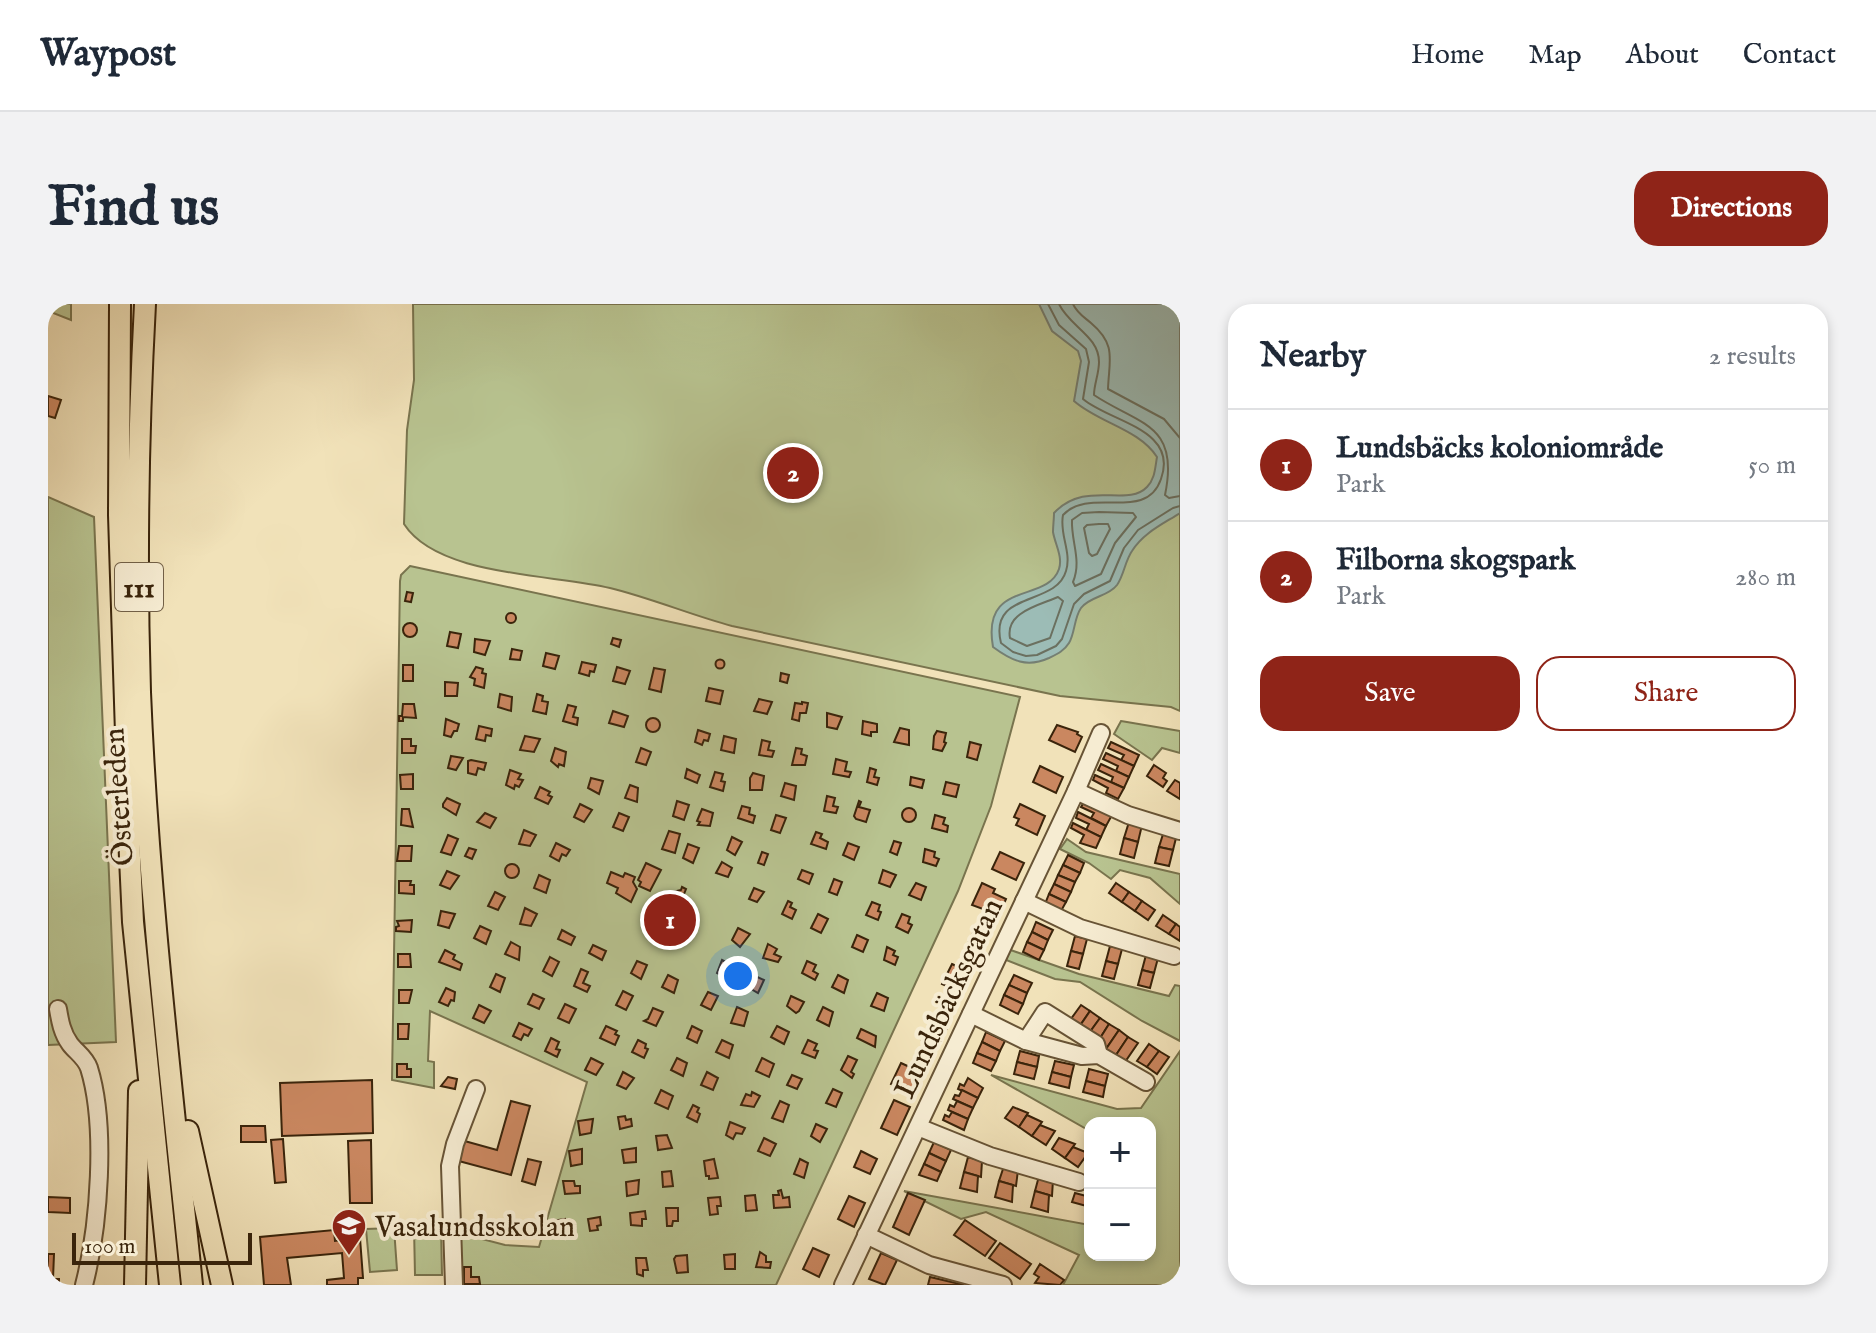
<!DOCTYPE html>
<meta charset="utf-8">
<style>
:root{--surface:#fff;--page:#f2f2f3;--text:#1f2937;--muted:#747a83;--line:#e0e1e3;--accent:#8f2418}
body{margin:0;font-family:"IM FELL English",serif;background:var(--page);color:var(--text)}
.controls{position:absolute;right:24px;bottom:24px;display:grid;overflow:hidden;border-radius:16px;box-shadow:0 4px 12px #0003}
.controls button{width:72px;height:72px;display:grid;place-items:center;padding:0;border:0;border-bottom:2px solid var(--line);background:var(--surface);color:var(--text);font:40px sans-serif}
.scale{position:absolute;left:24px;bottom:20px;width:180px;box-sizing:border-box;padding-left:8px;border:4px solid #3a240b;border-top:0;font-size:22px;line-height:28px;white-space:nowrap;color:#3a240b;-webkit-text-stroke:6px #f6ecd2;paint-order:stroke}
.you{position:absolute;left:690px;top:672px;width:28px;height:28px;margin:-20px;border:6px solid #fff;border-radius:50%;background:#1a73e8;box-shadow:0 0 0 12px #1a73e833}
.badge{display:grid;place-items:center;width:52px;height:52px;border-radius:50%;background:var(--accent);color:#fff;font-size:26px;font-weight:700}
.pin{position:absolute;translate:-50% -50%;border:4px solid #fff;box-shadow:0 2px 8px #0006}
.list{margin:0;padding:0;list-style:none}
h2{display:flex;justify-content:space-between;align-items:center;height:104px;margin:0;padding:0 32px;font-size:34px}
h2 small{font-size:26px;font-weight:400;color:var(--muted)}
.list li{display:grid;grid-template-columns:52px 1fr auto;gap:24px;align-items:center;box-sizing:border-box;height:112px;padding:0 32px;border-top:2px solid var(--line)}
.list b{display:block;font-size:30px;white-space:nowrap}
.list p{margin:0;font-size:26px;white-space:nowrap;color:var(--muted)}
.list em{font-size:26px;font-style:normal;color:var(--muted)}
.actions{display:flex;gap:16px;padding:24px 32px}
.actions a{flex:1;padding:18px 0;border:2px solid var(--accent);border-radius:24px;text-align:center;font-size:28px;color:var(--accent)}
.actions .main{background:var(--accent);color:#fff}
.map{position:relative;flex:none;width:1132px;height:981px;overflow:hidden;border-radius:24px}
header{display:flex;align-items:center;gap:48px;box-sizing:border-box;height:112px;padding:0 40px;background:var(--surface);border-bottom:2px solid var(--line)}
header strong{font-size:38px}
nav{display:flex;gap:44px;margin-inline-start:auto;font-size:28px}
.intro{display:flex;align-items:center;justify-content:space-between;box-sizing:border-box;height:192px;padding:0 48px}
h1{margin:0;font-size:56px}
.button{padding:20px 36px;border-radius:24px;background:var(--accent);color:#fff;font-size:28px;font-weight:700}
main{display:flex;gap:48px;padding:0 48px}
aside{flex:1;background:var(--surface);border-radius:24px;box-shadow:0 4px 12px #0003}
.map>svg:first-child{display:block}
.green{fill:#b8c390;stroke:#79744e;stroke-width:2}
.water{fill:#9cbcb6;stroke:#757f72;stroke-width:2}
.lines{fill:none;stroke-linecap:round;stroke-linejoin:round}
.shore{stroke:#6b7060;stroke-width:2}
.building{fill:#ca8760;stroke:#3a240b;stroke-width:2}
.minor-casing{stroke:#685436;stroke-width:20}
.major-casing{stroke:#3a240b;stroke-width:24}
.minor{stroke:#f6ecd2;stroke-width:16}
.major{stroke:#f1e2b9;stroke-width:20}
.labels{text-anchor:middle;stroke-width:8;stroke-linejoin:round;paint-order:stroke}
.shield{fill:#f6ecd2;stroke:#726047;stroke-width:2}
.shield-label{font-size:28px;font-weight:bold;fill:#3a240b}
.street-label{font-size:30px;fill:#3a240b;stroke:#f6ecd2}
.poi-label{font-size:30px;fill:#3a240b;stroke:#f6ecd2;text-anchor:start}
</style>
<header>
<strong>Waypost</strong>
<nav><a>Home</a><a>Map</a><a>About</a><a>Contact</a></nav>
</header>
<div class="intro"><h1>Find us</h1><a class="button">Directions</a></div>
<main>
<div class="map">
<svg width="1132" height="981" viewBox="0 0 1132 981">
<rect width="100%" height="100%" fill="#f1e2b9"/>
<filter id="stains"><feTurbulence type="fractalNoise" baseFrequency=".0025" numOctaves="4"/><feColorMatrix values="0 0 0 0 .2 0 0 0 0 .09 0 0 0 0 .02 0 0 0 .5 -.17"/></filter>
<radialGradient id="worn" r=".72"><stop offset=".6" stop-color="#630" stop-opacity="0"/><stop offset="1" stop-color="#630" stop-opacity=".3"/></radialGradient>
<g class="green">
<path d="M 0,0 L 23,0 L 23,16 L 0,7 Z"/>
<path d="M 365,0 L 1132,0 L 1132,407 L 1123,403 L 1012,392 L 684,322 C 643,311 603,294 562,284 C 506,270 390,273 356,220 L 359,126 L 366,76 Z"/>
<path d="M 0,193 L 46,213 L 68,738 L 0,741 Z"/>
<path d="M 362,262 L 972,393 L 943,502 L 910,587 L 728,981 L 412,981 L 410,937 L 419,931 L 457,941 L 491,943 L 539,778 L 382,707 L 380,757 L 386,758 L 386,784 L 344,776 L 352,277 L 353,271 Z"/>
<path d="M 1073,417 L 1132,427 L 1132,449 L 1114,444 L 1104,456 L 1066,430 Z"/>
<path d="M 1019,535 L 1038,548 L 1132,570 L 1132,600 L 1102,574 L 1072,566 L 1063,575 L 1041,559 L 1012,545 Z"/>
<path d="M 957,644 L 1031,670 L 1121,692 L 1127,681 L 1132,682 L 1132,737 L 1094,717 L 1032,678 L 1007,675 L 953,654 Z"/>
<path d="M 1132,747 L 1132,981 L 1015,981 L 1031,951 L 938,908 L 913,915 L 856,887 L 1042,921 L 1042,951 L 1102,951 L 1102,819 L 1042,819 L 1042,827 L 943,771 L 1069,805 L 1093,804 Z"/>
<path d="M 366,923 L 393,923 L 394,971 L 367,971 Z"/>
<path d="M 346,924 L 349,966 L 322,968 L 318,925 Z"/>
</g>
<path class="water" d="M 991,0 L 1132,0 L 1132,209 C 1115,220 1095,229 1084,247 C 1077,257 1076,271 1069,281 C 1060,293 1042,292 1033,304 C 1026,314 1027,329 1021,339 C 1016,347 1009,350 1001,354 C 979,364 964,357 945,343 C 933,275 999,300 1011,265 C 1015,253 1007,240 1005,228 C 1005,222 1006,215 1006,209 C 1038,175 1079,204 1099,183 C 1107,175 1107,164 1109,153 C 1091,125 1051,119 1026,97 L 1033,57 L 1030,47 L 1004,27 Z"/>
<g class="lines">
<g class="shore">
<path d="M 1000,0 L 1011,21 L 1038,45 L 1041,58 L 1035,95 C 1062,118 1131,125 1113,175 C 1098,219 1042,182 1015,211 C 1011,230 1024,248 1018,267 C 1008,303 940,286 953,339 L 965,348 L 978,352 L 989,351 L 1008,342 L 1014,335 L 1026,300 L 1036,290 L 1062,277 L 1076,244 L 1090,226 L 1125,204 L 1132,202"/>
<path d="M 1011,0 C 1022,23 1051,32 1051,58 C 1051,70 1046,80 1046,91 C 1091,121 1132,119 1117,191 L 1121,194 L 1132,192"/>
<path d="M 1025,0 C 1029,9 1036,13 1043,19 C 1069,41 1061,56 1060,85 L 1116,115 L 1132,134"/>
<path d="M 1051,208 L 1085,209 L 1088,213 L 1067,239 L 1053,270 L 1027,282 L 1025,278 C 1034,256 1023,238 1024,216 L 1034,209 Z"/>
<path d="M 1051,220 L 1060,220 L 1062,225 L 1049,250 L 1044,252 L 1041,249 L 1036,224 L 1039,221 Z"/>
<path d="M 1010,293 L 1015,297 L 1002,334 L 979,342 L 962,334 C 957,308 992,301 1010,293 Z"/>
</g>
</g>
<g class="building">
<path d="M 0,92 L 13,96 L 7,114 L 0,112 Z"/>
<path d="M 359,288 L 365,289 L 363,298 L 357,297 Z"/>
<circle cx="463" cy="314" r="5"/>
<circle cx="362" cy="326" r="7"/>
<path d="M 402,328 L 413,330 L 410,344 L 399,342 Z"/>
<path d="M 565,334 L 573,336 L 571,343 L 563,340 Z"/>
<path d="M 427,335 L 442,337 L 437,351 L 426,348 Z"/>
<path d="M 464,345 L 474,347 L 472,356 L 462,355 Z"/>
<path d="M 498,349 L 511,352 L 507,365 L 495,362 Z"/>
<circle cx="672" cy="360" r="4.5"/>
<path d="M 534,358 L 548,361 L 546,368 L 542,367 L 541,372 L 531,369 Z"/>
<rect x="355" y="361" width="10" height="16"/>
<path d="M 428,363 L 435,365 L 434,369 L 438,370 L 436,384 L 426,381 L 427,375 L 422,373 Z"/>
<path d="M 569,363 L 582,367 L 577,380 L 565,377 Z"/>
<path d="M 606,364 L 617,366 L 613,388 L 601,385 Z"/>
<path d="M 733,369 L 741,371 L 739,379 L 732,377 Z"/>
<path d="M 397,378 L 410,379 L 409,392 L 397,392 Z"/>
<path d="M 661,384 L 675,387 L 672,400 L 658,397 Z"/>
<path d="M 452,390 L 464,393 L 463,407 L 450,403 Z"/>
<path d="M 489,390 L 495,392 L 494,397 L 500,398 L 498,410 L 485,407 Z"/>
<path d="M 711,395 L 724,398 L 719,410 L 706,407 Z"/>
<path d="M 754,398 L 760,399 L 758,409 L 752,409 L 751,417 L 744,415 L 747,399 L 754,400 Z"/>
<path d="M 355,400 L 366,400 L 368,414 L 355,413 L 355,417 L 351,417 L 351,412 L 354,412 Z"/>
<path d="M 520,401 L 528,403 L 525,413 L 530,414 L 529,421 L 515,417 Z"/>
<path d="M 565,407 L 580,412 L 576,423 L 561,419 Z"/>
<path d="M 779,409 L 794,413 L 789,425 L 779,423 Z"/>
<circle cx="605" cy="421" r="7"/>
<path d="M 398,415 L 411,420 L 409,427 L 406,427 L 403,433 L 396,431 Z"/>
<path d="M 815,417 L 829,420 L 829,428 L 823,428 L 823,432 L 814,430 Z"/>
<path d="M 1009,421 L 1030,428 L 1029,430 L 1034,433 L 1027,448 L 1001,436 Z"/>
<path d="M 431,422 L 444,425 L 443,432 L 438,431 L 437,437 L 428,435 Z"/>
<path d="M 852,424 L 861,426 L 861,441 L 846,438 Z"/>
<path d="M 650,426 L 662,430 L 660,437 L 656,436 L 654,441 L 647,438 Z"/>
<path d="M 889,427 L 898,429 L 896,438 L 898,439 L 894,447 L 885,445 L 886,432 Z"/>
<path d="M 477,432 L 492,435 L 486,448 L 472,446 Z"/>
<path d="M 676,432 L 688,435 L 686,449 L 673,446 Z"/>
<path d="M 354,435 L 363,435 L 363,442 L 368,442 L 367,449 L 354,449 Z"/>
<path d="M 714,436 L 722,438 L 720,446 L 726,447 L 724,453 L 711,451 Z"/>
<path d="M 922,438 L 933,441 L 929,456 L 919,453 Z"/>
<path d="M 1063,438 L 1091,451 L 1086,462 L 1073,456 L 1076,451 L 1060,444 Z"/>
<path d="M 507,444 L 518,448 L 516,462 L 511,460 L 510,463 L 503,457 Z"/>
<path d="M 593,444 L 603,448 L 598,461 L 588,458 Z"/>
<path d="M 748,444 L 754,445 L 753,450 L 759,452 L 757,461 L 744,461 Z"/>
<path d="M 1058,449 L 1086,462 L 1081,473 L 1068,467 L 1070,462 L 1055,455 Z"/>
<path d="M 403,452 L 415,454 L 408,466 L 400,464 Z"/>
<path d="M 788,455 L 799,458 L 797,467 L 803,468 L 801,473 L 785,470 Z"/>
<path d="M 423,456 L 438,459 L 436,466 L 430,464 L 428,471 L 420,469 L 420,457 Z"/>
<path d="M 1053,460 L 1081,473 L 1076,484 L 1063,478 L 1065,473 L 1050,466 Z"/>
<path d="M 1106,461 L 1118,469 L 1115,474 L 1119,477 L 1115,483 L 1099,472 Z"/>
<path d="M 992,462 L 1015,473 L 1008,489 L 985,478 Z"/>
<path d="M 822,464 L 828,466 L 826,473 L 831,474 L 829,481 L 819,478 Z"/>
<path d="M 639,465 L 652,471 L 649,479 L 637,474 Z"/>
<path d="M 462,466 L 473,470 L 470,475 L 475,476 L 471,483 L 467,481 L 466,485 L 458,481 Z"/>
<path d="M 667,468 L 675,470 L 673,477 L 677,478 L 675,487 L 662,483 Z"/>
<path d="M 705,469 L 716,472 L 714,486 L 702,486 L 702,474 Z"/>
<path d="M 365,470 L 365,485 L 353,485 L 352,471 Z"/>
<path d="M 1047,471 L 1076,484 L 1070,495 L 1058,489 L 1060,484 L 1045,476 Z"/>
<path d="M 863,473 L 876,476 L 874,484 L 862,481 Z"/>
<path d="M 543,474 L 555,477 L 551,490 L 540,484 Z"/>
<path d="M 1127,476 L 1132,479 L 1132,495 L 1119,487 Z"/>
<path d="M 898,478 L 911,481 L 908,493 L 895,490 Z"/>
<path d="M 737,479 L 748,482 L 746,496 L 733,492 Z"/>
<path d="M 582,481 L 590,484 L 589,498 L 577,494 Z"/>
<path d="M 492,483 L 502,488 L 500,491 L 504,493 L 500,500 L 487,494 Z"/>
<path d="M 779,492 L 787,494 L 785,502 L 790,503 L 788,509 L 776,507 Z"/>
<path d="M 399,494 L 412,500 L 408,511 L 395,503 L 395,500 Z"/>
<path d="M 629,497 L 641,501 L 636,516 L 625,512 Z"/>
<path d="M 811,497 L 813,498 L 811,503 L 822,506 L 818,518 L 808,515 L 806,512 Z"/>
<path d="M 1036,498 L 1064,511 L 1058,522 L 1043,514 L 1046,509 L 1033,503 Z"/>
<path d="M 532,500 L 544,506 L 536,518 L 526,513 Z"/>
<path d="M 972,500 L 997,512 L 989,531 L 968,521 L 971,515 L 966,513 Z"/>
<path d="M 694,502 L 702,504 L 701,510 L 707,512 L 705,519 L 690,514 Z"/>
<circle cx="861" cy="511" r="7"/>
<path d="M 354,505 L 361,505 L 365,523 L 353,521 Z"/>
<path d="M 654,505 L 665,509 L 662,522 L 650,521 L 652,518 L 649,517 Z"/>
<path d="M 1030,508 L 1058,522 L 1053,533 L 1038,526 L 1041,520 L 1028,514 Z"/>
<path d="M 437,509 L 448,514 L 442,524 L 429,518 Z"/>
<path d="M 571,509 L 581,513 L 575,527 L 565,523 Z"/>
<path d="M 728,511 L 738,514 L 732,529 L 723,526 Z"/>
<path d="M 887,511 L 897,514 L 895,520 L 900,522 L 899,528 L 884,524 Z"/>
<path d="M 1081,518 L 1094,521 L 1090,538 L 1076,534 Z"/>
<path d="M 1025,519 L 1053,533 L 1048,544 L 1032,539 L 1036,531 L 1023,524 Z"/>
<path d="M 476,526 L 488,531 L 482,542 L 471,540 Z"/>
<path d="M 621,527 L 632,530 L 627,549 L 614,545 Z"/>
<path d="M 1116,527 L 1129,530 L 1125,546 L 1111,543 Z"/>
<path d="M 768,528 L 774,530 L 772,534 L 780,538 L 778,545 L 763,540 Z"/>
<path d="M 400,531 L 410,535 L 403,551 L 393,548 Z"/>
<path d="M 684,533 L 694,538 L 687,551 L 679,546 Z"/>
<path d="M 1076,534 L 1090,538 L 1086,554 L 1072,550 Z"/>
<path d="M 846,537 L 853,539 L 849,551 L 842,548 Z"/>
<path d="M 508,539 L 522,546 L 518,552 L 514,550 L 511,557 L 502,552 Z"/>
<path d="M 800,539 L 811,543 L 806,556 L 795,551 Z"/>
<path d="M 640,540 L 651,544 L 645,559 L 635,554 Z"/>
<path d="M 351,542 L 364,542 L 363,557 L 349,557 Z"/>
<path d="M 1111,543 L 1125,546 L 1121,562 L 1107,559 Z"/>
<path d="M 421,544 L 428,546 L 424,555 L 417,552 Z"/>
<path d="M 877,545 L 887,548 L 886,553 L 891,555 L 888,562 L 875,558 Z"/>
<path d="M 714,548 L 720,550 L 716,561 L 710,559 Z"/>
<path d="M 952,548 L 976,559 L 968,576 L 944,565 Z"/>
<path d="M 1020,551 L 1036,559 L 1032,569 L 1015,561 Z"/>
<path d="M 674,558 L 684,564 L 680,573 L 668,569 Z"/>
<path d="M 598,559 L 613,566 L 602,587 L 591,582 L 593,578 L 590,576 Z"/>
<circle cx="464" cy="567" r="7"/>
<path d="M 1015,561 L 1032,569 L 1027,578 L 1010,571 Z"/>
<path d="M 754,566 L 765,570 L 761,580 L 750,575 Z"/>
<path d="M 835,566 L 848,571 L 842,583 L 831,579 Z"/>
<path d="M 399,567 L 411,572 L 402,585 L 392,581 Z"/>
<path d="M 563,568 L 575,573 L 577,569 L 587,573 L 585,578 L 589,585 L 583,598 L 568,589 L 570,584 L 559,579 Z"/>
<path d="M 491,571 L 502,576 L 498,589 L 486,584 Z"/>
<path d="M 1010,571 L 1027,578 L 1023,588 L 1006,580 Z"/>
<path d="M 786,575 L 794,578 L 789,591 L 781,588 Z"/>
<path d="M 351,577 L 363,577 L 362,581 L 366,581 L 366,590 L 351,589 Z"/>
<path d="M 868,579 L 878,583 L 873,596 L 861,591 Z"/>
<path d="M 934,579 L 947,585 L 945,589 L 958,595 L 951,611 L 924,601 Z"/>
<path d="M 1068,579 L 1081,588 L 1074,598 L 1061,589 Z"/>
<path d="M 1006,580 L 1023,588 L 1018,598 L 1001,590 Z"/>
<path d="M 634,583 L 638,585 L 636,590 L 623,595 L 618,594 L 620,589 L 633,586 Z"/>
<path d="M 706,584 L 716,588 L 709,598 L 701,595 Z"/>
<path d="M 447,588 L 457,593 L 450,606 L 440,602 Z"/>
<path d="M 1081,588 L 1094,597 L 1087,607 L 1074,598 Z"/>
<path d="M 1001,590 L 1018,598 L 1013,607 L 997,600 Z"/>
<path d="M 740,597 L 744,599 L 742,603 L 748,606 L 744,615 L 734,610 Z"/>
<path d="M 1094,597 L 1107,606 L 1100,616 L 1087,607 Z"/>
<path d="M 824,598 L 832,601 L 830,607 L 833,608 L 830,616 L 818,611 Z"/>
<path d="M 477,604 L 489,610 L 483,622 L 472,620 Z"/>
<path d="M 393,607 L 407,610 L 401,624 L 390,621 Z"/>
<path d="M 770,610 L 780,615 L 773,629 L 763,624 Z"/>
<path d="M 854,610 L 862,613 L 860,619 L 864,621 L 860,629 L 848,623 Z"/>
<path d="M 1115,611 L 1128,620 L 1121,630 L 1108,622 Z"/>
<path d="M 364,616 L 363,628 L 348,627 L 348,623 L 351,622 L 349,617 Z"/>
<path d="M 988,618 L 1005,626 L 1000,636 L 984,628 Z"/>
<path d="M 1128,620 L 1132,623 L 1132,637 L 1121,630 Z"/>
<path d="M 432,622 L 443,627 L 438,640 L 426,634 Z"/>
<path d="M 928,622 L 943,629 L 933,650 L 918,643 Z"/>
<path d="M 690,624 L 702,630 L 692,643 L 684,636 Z"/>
<path d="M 514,626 L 527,633 L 523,641 L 510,635 Z"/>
<path d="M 984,628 L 1000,636 L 996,646 L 979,638 Z"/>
<path d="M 809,631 L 820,636 L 815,648 L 804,643 Z"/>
<path d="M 1027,632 L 1039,635 L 1035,650 L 1023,647 Z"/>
<path d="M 463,638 L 472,643 L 471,656 L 457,650 Z"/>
<path d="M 979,638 L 996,646 L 991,656 L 975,648 Z"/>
<path d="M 720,640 L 729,645 L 726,650 L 733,653 L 730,658 L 715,654 Z"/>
<path d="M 545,641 L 558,647 L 554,656 L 541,649 Z"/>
<path d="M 1062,642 L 1074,645 L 1070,660 L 1058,657 Z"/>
<path d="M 839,643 L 847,647 L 845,651 L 850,653 L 847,661 L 836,656 Z"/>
<path d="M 397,646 L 407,651 L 405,655 L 414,660 L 412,666 L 391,658 Z"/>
<path d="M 1023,647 L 1035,650 L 1031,665 L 1019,662 Z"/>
<path d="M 350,650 L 362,650 L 363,663 L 350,663 Z"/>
<path d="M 1098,651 L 1110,654 L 1106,669 L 1094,666 Z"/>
<path d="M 502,653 L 511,658 L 504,672 L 495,667 Z"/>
<path d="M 674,656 L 685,662 L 679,674 L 669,669 Z"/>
<path d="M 589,657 L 599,661 L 593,675 L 583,669 Z"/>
<path d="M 759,657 L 768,661 L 765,667 L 770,670 L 767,676 L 754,669 Z"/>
<path d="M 1058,657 L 1070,660 L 1066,675 L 1054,672 Z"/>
<path d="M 904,660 L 923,669 L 914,689 L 894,680 Z"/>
<path d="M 533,665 L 540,668 L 535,679 L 542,682 L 539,688 L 526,682 Z"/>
<path d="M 1094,666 L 1106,669 L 1102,684 L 1090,681 Z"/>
<path d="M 448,670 L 457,674 L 452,688 L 442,683 Z"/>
<path d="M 620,671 L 630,676 L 626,689 L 614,683 Z"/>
<path d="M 705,671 L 716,676 L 710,689 L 698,682 Z"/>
<path d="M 790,671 L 800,676 L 796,689 L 784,683 Z"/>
<path d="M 966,671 L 984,679 L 979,689 L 961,681 Z"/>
<path d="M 961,681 L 979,689 L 975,700 L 956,691 Z"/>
<path d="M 398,684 L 407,688 L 406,697 L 403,696 L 400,702 L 391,698 Z"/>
<path d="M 351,686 L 364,686 L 361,699 L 351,699 Z"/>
<path d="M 575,687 L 585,692 L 578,706 L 568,701 Z"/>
<path d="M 660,688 L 670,692 L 663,706 L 653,701 Z"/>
<path d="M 829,689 L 840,694 L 836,707 L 823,702 Z"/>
<path d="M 485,690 L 496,695 L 491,705 L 480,700 Z"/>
<path d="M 956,691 L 975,700 L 970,710 L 952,701 Z"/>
<path d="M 743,692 L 756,698 L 751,707 L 748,709 L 739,702 Z"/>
<path d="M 517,700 L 528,705 L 521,719 L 510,714 Z"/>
<path d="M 431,701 L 443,707 L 436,719 L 425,714 Z"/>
<path d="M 1033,701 L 1042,707 L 1029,726 L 1020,719 Z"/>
<path d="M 689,703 L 700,708 L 696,722 L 683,719 Z"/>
<path d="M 775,703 L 785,708 L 781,722 L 769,716 Z"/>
<path d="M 605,704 L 615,708 L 608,722 L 596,717 L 600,715 Z"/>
<path d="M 1042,707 L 1052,714 L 1039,732 L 1029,726 Z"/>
<path d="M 885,712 L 901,720 L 890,743 L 874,736 Z"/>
<path d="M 1052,714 L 1061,720 L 1049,739 L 1039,732 Z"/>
<path d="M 471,719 L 484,725 L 480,732 L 476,730 L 473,736 L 465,732 Z"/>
<path d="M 350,720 L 361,720 L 360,735 L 350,735 Z"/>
<path d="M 1061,720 L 1071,726 L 1058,745 L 1049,739 Z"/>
<path d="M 558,722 L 569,727 L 567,730 L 571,732 L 567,741 L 552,734 Z"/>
<path d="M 644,722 L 654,727 L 649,739 L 639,734 Z"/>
<path d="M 729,722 L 741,728 L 736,740 L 723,733 Z"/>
<path d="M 813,725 L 828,732 L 827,743 L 809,734 Z"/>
<path d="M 1071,726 L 1080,733 L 1068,751 L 1058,745 Z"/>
<path d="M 938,728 L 957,737 L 952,747 L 934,738 Z"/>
<path d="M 1080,733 L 1090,739 L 1077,758 L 1068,751 Z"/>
<path d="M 503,734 L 511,738 L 508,745 L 512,746 L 509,753 L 497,747 Z"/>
<path d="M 590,736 L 598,740 L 597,744 L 600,745 L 596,754 L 584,748 Z"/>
<path d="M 674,736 L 685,741 L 681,754 L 668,748 Z"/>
<path d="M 760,736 L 769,740 L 766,746 L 770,747 L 767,754 L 754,749 Z"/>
<path d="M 934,738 L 952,747 L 948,757 L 929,749 Z"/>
<path d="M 1101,740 L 1111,747 L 1099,763 L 1089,757 Z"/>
<path d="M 972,747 L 991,752 L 989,763 L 969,758 Z"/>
<path d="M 1111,747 L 1121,753 L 1109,770 L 1099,763 Z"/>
<path d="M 929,749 L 948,757 L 943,767 L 925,759 Z"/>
<path d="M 800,752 L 809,756 L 803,768 L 806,770 L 804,774 L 793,766 Z"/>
<path d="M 543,754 L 555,760 L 548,771 L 537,766 Z"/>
<path d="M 629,754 L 639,759 L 635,772 L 623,766 Z"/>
<path d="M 714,754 L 726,760 L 721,773 L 708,767 Z"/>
<path d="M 1007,757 L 1026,761 L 1023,773 L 1004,768 Z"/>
<path d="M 969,758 L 989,763 L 986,775 L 966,770 Z"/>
<path d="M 853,759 L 866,765 L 862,772 L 871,776 L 864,790 L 843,780 Z"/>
<path d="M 349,760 L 359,760 L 359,765 L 363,765 L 363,773 L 349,773 Z"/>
<path d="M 1041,765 L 1060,770 L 1057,782 L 1038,777 Z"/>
<path d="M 575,768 L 586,774 L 578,785 L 569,781 Z"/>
<path d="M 659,768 L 670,774 L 665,786 L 653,781 Z"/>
<path d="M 1004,768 L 1023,773 L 1021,784 L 1001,779 Z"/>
<path d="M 744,771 L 754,775 L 749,785 L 739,781 Z"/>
<path d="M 400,773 L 409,775 L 407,785 L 393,782 Z"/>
<path d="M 920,774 L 935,784 L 930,794 L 910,785 L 912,780 L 916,782 Z"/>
<path d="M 324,776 L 325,829 L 234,832 L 232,779 Z"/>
<path d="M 1038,777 L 1057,782 L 1055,793 L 1035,788 Z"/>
<path d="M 785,785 L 794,789 L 788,803 L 778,799 Z"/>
<path d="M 613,786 L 625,792 L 620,805 L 607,799 Z"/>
<path d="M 914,786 L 930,794 L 925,804 L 905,795 L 907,791 L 911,792 Z"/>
<path d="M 704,788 L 712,792 L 706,803 L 693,801 L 698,790 L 703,792 Z"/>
<path d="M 846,796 L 862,803 L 849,831 L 833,824 Z"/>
<path d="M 463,797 L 482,802 L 463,871 L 407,856 L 413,836 L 449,846 Z"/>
<path d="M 732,797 L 741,801 L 735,818 L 724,814 Z"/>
<path d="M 909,797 L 925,804 L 920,815 L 900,806 L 902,801 L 906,803 Z"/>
<path d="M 645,801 L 651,804 L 649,808 L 652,810 L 649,818 L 639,813 Z"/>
<path d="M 965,803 L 980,809 L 971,823 L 957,814 Z"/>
<path d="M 904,808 L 920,815 L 916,826 L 895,816 L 897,811 L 901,813 Z"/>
<path d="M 979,811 L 994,818 L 984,832 L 971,823 Z"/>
<path d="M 577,812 L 578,816 L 583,815 L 584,822 L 572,825 L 570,813 Z"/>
<path d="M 545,815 L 543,829 L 532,831 L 530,817 Z"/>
<path d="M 682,818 L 697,824 L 694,830 L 688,829 L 685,835 L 678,831 Z"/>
<path d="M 768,820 L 779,825 L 772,838 L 763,832 Z"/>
<path d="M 992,821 L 1007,827 L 998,841 L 984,832 Z"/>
<path d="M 193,822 L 217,822 L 218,838 L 193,838 Z"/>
<path d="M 619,831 L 624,844 L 610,846 L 608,832 Z"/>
<path d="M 716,834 L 728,840 L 722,852 L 710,847 Z"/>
<path d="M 1011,834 L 1027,840 L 1017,854 L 1004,845 Z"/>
<path d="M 235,835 L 238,878 L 227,879 L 223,836 Z"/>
<path d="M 323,836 L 324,899 L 302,899 L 300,837 Z"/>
<path d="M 886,838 L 903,846 L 898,857 L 881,849 Z"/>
<path d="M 1025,843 L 1040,849 L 1030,863 L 1017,854 Z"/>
<path d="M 588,844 L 588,858 L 576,859 L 574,846 Z"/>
<path d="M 534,845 L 534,860 L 523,862 L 521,847 Z"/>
<path d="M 813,847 L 829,855 L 822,870 L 806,863 Z"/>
<path d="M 881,849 L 898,857 L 893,868 L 876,860 Z"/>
<path d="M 920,853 L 934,857 L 933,873 L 916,868 Z"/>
<path d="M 480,855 L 493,858 L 487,881 L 474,877 Z"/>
<path d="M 666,855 L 670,874 L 661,875 L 661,872 L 658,872 L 656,857 Z"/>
<path d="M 752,855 L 760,859 L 756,874 L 746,870 Z"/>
<path d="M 876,860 L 893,868 L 889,877 L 871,871 Z"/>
<path d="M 956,862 L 970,866 L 968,882 L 951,877 Z"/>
<path d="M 623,867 L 625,882 L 615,883 L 614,868 Z"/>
<path d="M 916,868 L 930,872 L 929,888 L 912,884 Z"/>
<path d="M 991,872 L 1005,876 L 1004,892 L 987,887 Z"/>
<path d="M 591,876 L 590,890 L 579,892 L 578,878 Z"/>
<path d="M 515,877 L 526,877 L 527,882 L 532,882 L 532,889 L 517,890 Z"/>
<path d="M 951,877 L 965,881 L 964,898 L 947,893 Z"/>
<path d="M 733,886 L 735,894 L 741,893 L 742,903 L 726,904 L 725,891 L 731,891 L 730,887 Z"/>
<path d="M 987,887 L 1001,891 L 1000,908 L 983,903 Z"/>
<path d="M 860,889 L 877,896 L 861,931 L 845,923 Z"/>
<path d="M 1027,889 L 1042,893 L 1042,903 L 1024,898 Z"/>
<path d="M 707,891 L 709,906 L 698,907 L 697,892 Z"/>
<path d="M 801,892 L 817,899 L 806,923 L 790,915 Z"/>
<path d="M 0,893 L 22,894 L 22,909 L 0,908 Z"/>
<path d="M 672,893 L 673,902 L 669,902 L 670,910 L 662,911 L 660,894 Z"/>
<path d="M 618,904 L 630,904 L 630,917 L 625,917 L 624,922 L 619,922 Z"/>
<path d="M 597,907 L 598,915 L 594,915 L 594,922 L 583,921 L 582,909 Z"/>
<path d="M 552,913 L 553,921 L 549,922 L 550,926 L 542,927 L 540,915 Z"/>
<path d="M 517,915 L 517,929 L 506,931 L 504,917 Z"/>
<path d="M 917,916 L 948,937 L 937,952 L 906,931 Z"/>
<path d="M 286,926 L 287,937 L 312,934 L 315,974 L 310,974 L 310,981 L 279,981 L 279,976 L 296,974 L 294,949 L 239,954 L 243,981 L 216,981 L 212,933 Z"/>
<path d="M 952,939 L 983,960 L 972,975 L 941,954 Z"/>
<path d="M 765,944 L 781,951 L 771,973 L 755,965 Z"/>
<path d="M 712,948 L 718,952 L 718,958 L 723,958 L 722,964 L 708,963 Z"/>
<path d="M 833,949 L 849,956 L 837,981 L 821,975 Z"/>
<path d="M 0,950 L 6,950 L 5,975 L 11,975 L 11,981 L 0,981 Z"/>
<path d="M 687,950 L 687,965 L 677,965 L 676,951 Z"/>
<path d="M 639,951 L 640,968 L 629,969 L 626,955 L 628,952 Z"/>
<path d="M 588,954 L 598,954 L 600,966 L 595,966 L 595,972 L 589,970 Z"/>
<path d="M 992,960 L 1016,976 L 1012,981 L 987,979 L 991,973 L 986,970 Z"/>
<path d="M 416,963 L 423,963 L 423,973 L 431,973 L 432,980 L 416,980 Z"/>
<path d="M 882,973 L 916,981 L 880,981 Z"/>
</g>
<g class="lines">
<defs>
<g id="minor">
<path d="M 1028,487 L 1080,511 L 1132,527"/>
<path d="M 976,597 L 1032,624 L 1126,652"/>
<path d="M 10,705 C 12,717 14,729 22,740 C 28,748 37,753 41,764 C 59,822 51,923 36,981"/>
<path d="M 923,710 L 978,737 L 1034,752 L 1051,751 L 1098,778"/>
<path d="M 978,737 L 997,708 L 1048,740 L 1051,751"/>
<path d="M 870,823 L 942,852 L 1031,878"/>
<path d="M 818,931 L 881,961 L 955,981"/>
<path d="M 406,981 L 402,862 L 407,840 L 428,785"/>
<path d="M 795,981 L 1028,487 L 1053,429"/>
</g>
<g id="major">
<path d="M 72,0 L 71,211 L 82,554 L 85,618 L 122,981"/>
<path d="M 97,0 C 90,129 88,259 92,388 C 100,585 124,785 144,981"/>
<path d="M 140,827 L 174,981"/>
<path d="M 87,981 L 91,787"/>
</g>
</defs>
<use href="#minor" class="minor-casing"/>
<use href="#major" class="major-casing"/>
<use href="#minor" class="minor"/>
<use href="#major" class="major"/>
</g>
<defs>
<symbol id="school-pin" viewBox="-11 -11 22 30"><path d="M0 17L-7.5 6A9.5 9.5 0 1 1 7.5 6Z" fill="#8f2418" stroke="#f6ecd2"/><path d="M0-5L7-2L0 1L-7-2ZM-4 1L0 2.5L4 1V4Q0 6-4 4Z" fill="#fff"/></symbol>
</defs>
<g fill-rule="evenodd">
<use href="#school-pin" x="281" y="902" width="40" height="54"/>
</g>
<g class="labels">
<rect class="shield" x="67" y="259" width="48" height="48" rx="6"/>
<g class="shield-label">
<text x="91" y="293">111</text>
</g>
<g class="street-label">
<text transform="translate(70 493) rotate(-94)" y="10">Österleden</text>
<text transform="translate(900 694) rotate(-65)" y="10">Lundsbäcksgatan</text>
</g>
<g class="poi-label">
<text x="327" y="932">Vasalundsskolan</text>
</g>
</g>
<rect width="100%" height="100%" filter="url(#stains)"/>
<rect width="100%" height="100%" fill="url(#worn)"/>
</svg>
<div class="controls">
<button>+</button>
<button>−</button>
</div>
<div class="scale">100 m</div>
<div class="you"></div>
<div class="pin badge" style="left:622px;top:616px">1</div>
<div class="pin badge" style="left:745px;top:169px">2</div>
</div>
<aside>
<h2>Nearby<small>2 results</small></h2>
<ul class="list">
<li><span class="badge">1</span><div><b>Lundsbäcks koloniområde</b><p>Park</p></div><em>50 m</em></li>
<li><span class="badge">2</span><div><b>Filborna skogspark</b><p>Park</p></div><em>280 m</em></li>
</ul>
<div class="actions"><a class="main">Save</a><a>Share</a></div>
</aside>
</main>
